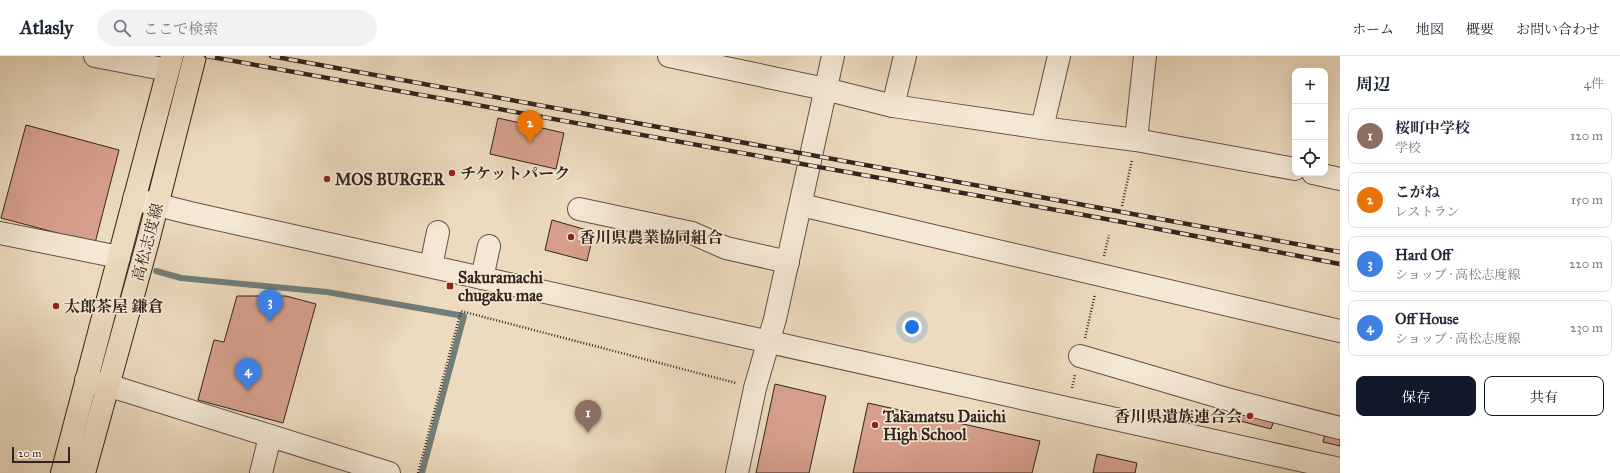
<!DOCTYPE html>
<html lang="ja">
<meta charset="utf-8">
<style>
:root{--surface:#fff;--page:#f2f2f3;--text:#1f2937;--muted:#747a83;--line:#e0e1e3;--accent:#111827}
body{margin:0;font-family:"IM FELL Great Primer","Noto Serif JP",serif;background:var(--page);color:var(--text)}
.controls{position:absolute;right:12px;top:12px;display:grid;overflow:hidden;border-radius:8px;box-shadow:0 4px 16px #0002}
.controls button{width:36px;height:36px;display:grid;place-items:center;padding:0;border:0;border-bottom:1px solid var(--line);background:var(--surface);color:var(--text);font:20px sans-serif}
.scale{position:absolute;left:12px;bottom:10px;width:58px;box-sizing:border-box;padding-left:4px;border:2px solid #33241f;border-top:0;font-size:11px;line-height:14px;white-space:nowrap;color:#33241f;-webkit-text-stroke:3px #f3e8d5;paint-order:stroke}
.you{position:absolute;left:912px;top:271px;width:14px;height:14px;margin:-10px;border:3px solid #fff;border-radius:50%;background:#1a73e8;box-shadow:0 0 0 6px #1a73e833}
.badge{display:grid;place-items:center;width:26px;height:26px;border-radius:50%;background:var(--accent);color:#fff;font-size:13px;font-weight:700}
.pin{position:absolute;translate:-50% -33px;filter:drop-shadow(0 1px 2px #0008)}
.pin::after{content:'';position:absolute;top:21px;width:14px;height:12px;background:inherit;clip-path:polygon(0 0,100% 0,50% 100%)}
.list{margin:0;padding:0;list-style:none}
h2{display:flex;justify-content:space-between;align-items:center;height:52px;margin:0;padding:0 16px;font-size:17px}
h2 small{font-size:13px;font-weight:400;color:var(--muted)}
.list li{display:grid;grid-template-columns:26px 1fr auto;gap:12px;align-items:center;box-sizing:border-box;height:56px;margin:0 8px 8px;padding:0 8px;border:1px solid var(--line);border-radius:8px}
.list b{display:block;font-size:15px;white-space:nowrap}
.list p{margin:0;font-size:13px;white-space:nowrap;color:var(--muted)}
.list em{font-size:13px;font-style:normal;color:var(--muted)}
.actions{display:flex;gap:8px;padding:12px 16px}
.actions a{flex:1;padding:9px 0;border:1px solid var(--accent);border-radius:8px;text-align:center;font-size:14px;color:var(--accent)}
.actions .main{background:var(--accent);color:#fff}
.icon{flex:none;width:22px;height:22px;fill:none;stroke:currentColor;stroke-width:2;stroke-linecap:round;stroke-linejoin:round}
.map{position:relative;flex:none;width:1340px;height:417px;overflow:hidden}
header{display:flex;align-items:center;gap:24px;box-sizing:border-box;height:56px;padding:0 20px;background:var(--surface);border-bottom:1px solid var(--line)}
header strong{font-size:19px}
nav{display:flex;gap:22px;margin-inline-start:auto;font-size:14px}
.search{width:280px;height:36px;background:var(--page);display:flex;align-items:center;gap:10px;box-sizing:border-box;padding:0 14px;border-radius:22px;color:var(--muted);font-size:15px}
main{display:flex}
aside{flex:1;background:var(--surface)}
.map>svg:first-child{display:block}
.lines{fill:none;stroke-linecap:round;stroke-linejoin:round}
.stream{stroke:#707e7a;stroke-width:6}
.building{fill:#d7a08c;stroke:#33241f}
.minor-casing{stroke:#615247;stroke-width:24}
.major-casing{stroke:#33241f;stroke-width:24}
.path{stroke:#33241f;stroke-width:2.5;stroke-dasharray:1 2;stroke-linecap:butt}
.minor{stroke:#f3e8d5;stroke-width:22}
.major{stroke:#ecdbbe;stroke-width:22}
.rail-casing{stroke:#33241f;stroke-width:4.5}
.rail{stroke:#f3e8d5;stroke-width:3;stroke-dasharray:9;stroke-linecap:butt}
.poi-dot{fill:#8f2418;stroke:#f3e8d5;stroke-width:1.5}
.labels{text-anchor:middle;stroke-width:3.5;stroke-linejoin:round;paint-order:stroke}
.poi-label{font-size:16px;font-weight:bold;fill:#33241f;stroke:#f3e8d5;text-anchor:start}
.street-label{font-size:16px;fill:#33241f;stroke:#f3e8d5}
</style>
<header>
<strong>Atlasly</strong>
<div class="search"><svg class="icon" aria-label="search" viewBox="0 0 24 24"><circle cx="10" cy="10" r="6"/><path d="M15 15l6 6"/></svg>ここで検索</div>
<nav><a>ホーム</a><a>地図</a><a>概要</a><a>お問い合わせ</a></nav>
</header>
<main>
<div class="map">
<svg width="1340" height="417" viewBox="0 0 1340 417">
<rect width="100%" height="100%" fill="#ecdbbe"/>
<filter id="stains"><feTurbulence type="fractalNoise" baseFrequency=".005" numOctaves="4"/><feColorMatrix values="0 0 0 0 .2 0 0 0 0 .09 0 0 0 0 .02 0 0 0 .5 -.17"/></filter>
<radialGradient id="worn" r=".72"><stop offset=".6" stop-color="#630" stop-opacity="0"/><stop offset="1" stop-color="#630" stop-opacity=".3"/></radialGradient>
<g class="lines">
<path class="stream" d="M 156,215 L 181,222 L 327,236 L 464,260 L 422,417"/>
</g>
<g class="building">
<path d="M 498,62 L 564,77 L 556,113 L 490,98 Z"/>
<path d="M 26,69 L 119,94 L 95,187 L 1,162 Z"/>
<path d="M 552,164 L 594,176 L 587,205 L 545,194 Z"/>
<path d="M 237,240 L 286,240 L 316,248 L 283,367 L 198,344 L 214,284 L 224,286 Z"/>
<path d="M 775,328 L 826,340 L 809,417 L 756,417 Z"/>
<path d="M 868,347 L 1040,385 L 1032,417 L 853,417 Z"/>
<path d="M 1224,348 L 1275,361 L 1271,373 L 1221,360 Z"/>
<path d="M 1326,374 L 1340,377 L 1340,390 L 1323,386 Z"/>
<path d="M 1097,398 L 1137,407 L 1135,417 L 1093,417 Z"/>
</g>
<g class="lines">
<defs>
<g id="minor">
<path d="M 95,0 L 168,14"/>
<path d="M 669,0 L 825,33 L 893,50 L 1042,72 L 1136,84 L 1295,113"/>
<path d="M 893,50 L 905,0"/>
<path d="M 1042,72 L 1059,0"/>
<path d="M 1136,84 L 1145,0"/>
<path d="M 1313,117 L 1340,123"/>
<path d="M 134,143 L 190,157 L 1340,413"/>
<path d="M 801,149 L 1340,275"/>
<path d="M 579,153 L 692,177 L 726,192 L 788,206"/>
<path d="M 0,177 L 119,201"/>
<path d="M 431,210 L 438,176"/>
<path d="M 482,222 L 489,190"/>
<path d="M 1080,300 L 1230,344 L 1340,372"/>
<path d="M 86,324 L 120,333 L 389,417"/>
<path d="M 261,417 L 270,381"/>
<path d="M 737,417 L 755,332 L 775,263 L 833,0"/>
</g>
<g id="major">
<path d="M 62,417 L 172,0"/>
<path d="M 84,417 L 148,185 L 195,0"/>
</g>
</defs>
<use href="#minor" class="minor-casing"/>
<use href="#major" class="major-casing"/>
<g class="path">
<path d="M 1122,150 L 1132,104"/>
<path d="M 1104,200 L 1109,179"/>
<path d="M 1085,282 L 1095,238"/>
<path d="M 1072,332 L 1075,319"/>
<path d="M 418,417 L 461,255 L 736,327"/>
</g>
<use href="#minor" class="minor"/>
<use href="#major" class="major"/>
<defs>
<g id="rail">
<path d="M 206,0 L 1117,165 L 1340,208"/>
<path d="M 271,0 L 1340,196"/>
</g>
</defs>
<use href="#rail" class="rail-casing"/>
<use href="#rail" class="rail"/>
</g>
<g class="poi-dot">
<circle cx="452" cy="117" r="4"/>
<circle cx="327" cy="123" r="4"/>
<circle cx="571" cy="181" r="4"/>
<rect x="446" y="226" width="8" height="8" rx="2"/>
<circle cx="56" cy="250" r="4"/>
<circle cx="1250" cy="360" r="4"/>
<circle cx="875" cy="369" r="4"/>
</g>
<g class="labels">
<g class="poi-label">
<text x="460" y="123">チケットパーク</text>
<text x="335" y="129">MOS BURGER</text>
<text x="579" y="187">香川県農業協同組合</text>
<text x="458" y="227">Sakuramachi<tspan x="458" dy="18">chugaku mae</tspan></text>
<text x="64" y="256">太郎茶屋 鎌倉</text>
<text x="883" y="366">Takamatsu Daiichi<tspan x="883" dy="18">High School</tspan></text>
<text x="1242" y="366" text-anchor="end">香川県遺族連合会</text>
</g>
<g class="street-label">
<text transform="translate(147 186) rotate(-75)" y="6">高松志度線</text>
</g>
</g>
<rect width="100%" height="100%" filter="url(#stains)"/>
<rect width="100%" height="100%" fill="url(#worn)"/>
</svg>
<div class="controls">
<button>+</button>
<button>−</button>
<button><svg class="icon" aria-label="locate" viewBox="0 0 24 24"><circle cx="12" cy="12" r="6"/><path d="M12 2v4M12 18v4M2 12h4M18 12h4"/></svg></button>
</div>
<div class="scale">20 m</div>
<div class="you"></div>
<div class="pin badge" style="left:588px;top:377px;background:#8d6e63">1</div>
<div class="pin badge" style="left:530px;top:87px;background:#e8710a">2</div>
<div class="pin badge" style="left:270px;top:266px;background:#3f7fe0">3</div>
<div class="pin badge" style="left:248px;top:335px;background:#3f7fe0">4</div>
</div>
<aside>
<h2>周辺<small>4件</small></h2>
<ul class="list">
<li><span class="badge" style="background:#8d6e63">1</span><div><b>桜町中学校</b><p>学校</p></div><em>120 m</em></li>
<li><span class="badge" style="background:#e8710a">2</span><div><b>こがね</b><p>レストラン</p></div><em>150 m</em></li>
<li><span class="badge" style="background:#3f7fe0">3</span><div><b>Hard Off</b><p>ショップ · 高松志度線</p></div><em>220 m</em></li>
<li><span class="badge" style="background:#3f7fe0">4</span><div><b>Off House</b><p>ショップ · 高松志度線</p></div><em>230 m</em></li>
</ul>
<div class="actions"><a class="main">保存</a><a>共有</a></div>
</aside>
</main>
